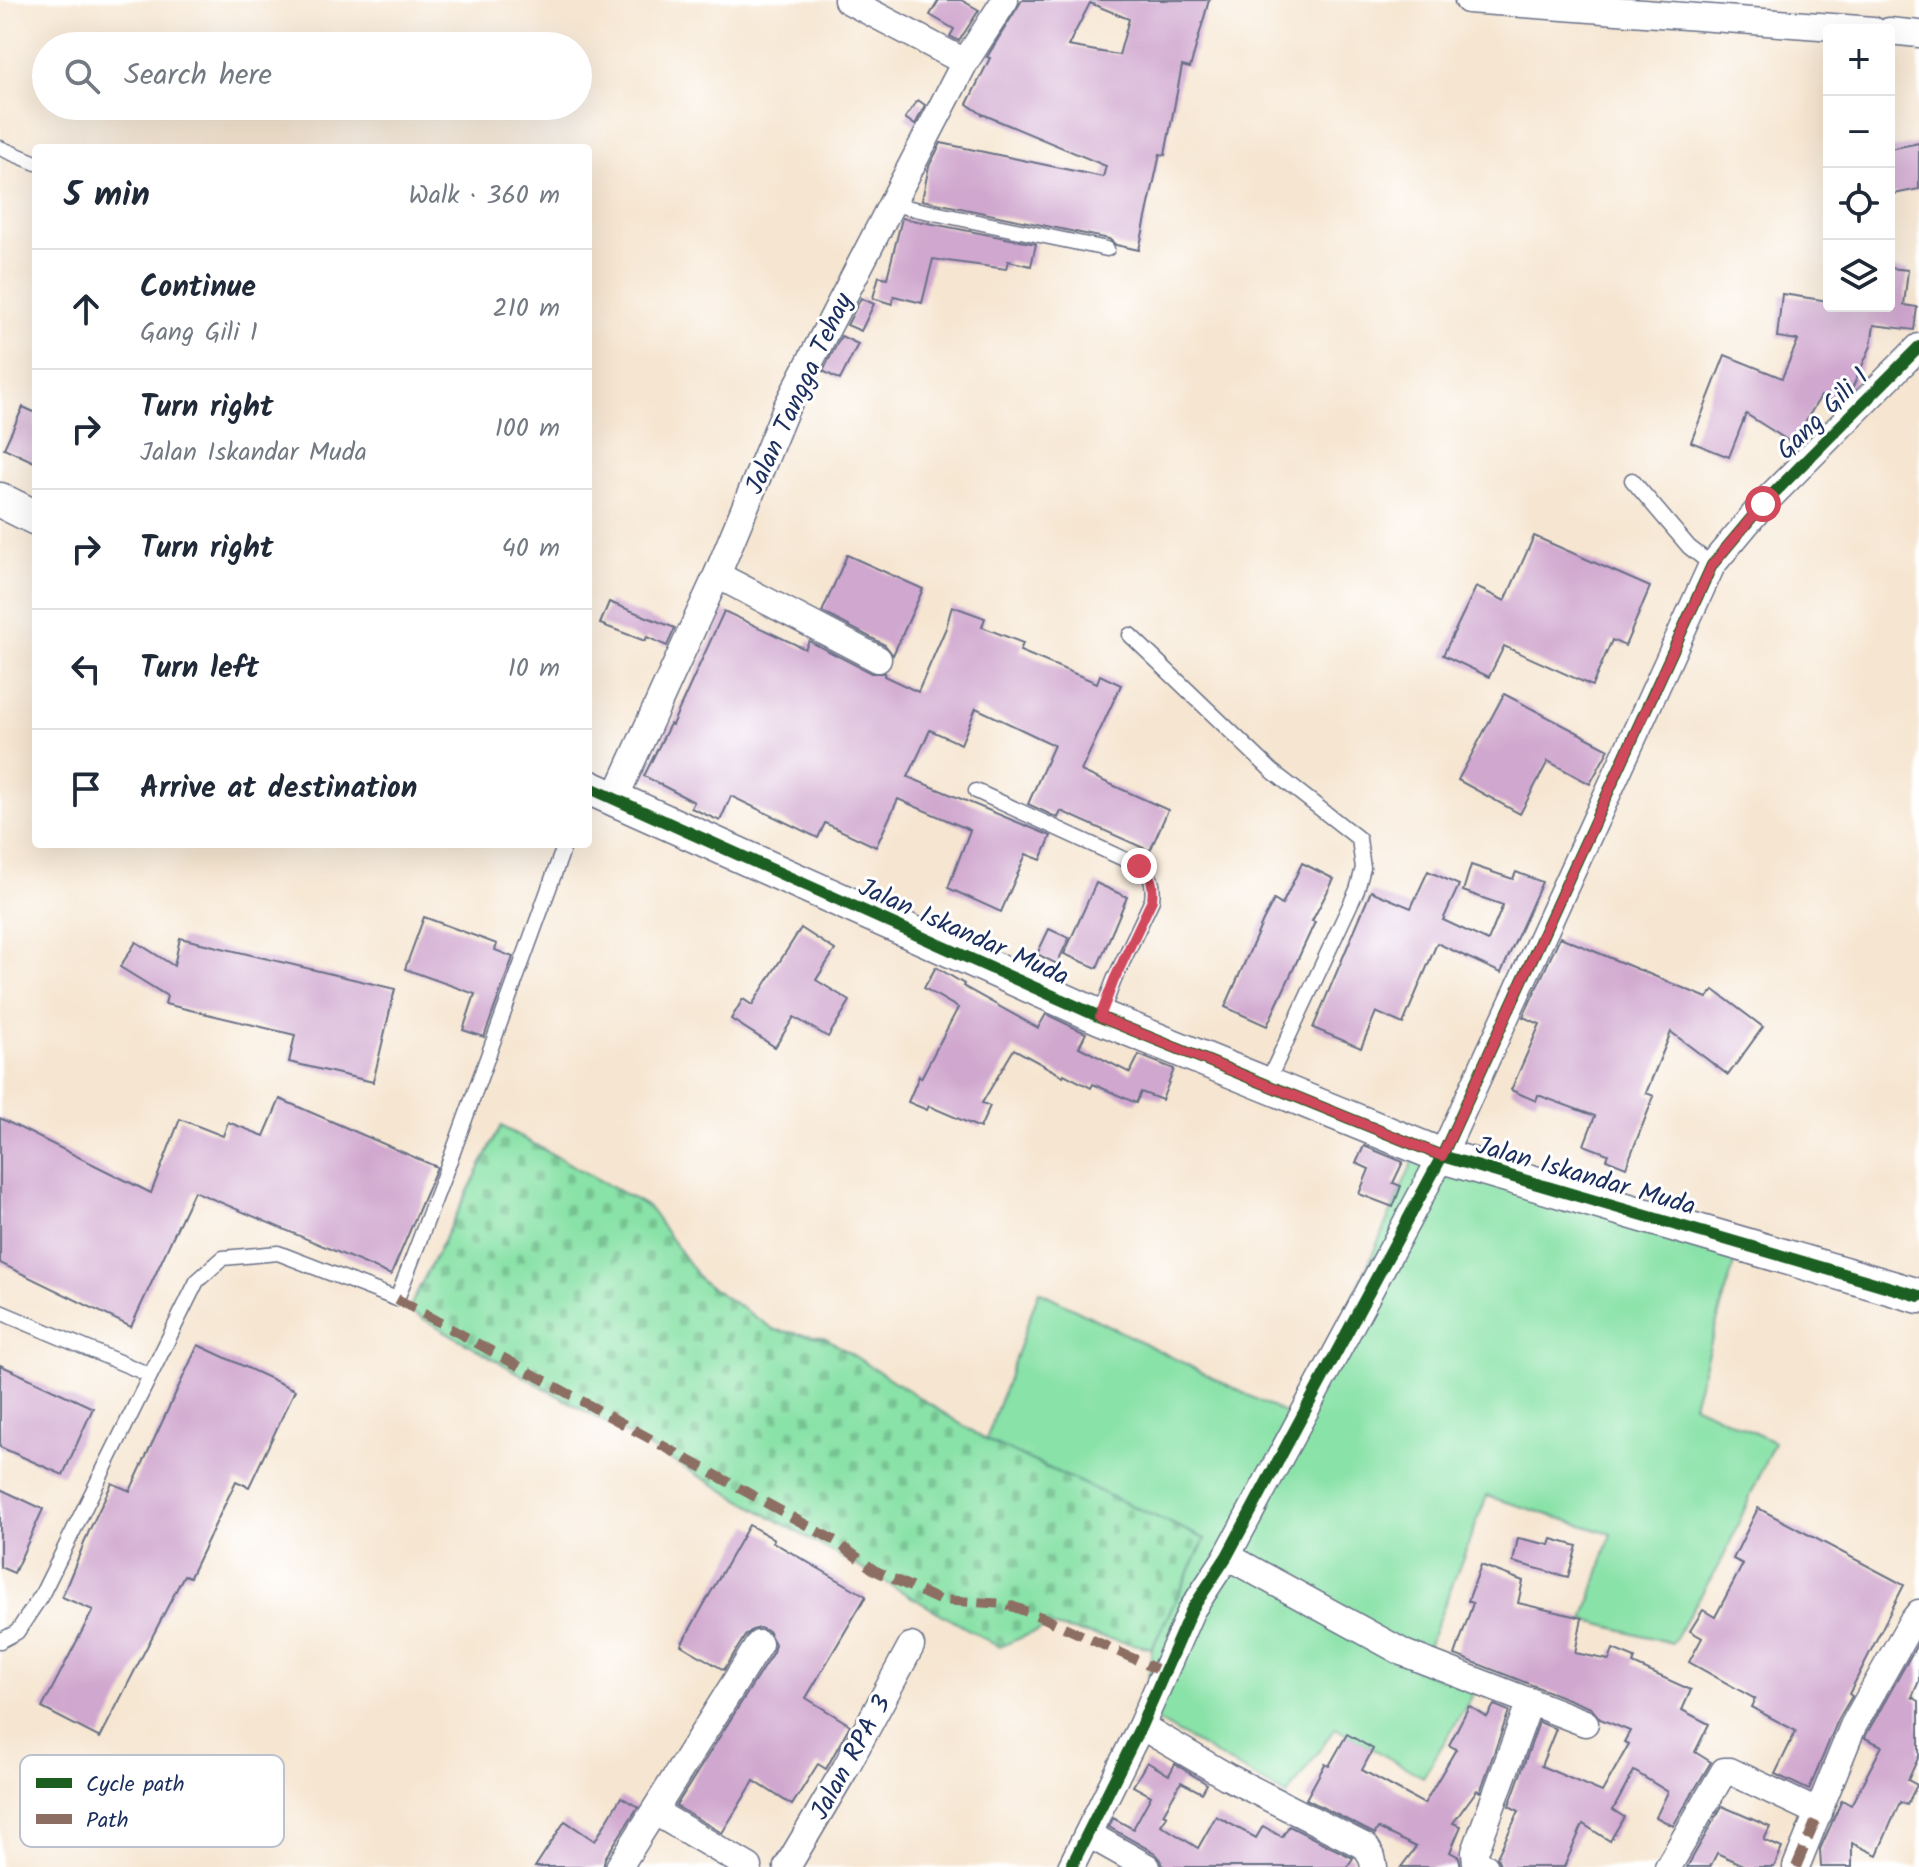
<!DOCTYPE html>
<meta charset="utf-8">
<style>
:root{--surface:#fff;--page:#f6f6f7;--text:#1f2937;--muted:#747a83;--line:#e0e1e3}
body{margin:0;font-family:Kalam,sans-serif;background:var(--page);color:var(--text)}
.controls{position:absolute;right:24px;top:24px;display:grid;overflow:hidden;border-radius:8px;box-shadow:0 8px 32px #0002}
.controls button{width:72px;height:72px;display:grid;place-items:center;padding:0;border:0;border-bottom:2px solid var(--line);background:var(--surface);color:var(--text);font:40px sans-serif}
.stop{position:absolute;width:24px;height:24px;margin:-18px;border:6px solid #d1495b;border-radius:50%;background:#fff}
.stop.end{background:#d1495b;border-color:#fff;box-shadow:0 2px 8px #0008}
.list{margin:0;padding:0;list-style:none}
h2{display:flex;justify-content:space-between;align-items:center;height:104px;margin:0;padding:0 32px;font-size:34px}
h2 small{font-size:26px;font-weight:400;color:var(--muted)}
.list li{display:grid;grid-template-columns:52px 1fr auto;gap:24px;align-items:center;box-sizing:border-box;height:120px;padding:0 32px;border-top:2px solid var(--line)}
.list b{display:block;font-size:30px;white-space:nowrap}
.list p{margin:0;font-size:26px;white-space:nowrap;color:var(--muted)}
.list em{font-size:26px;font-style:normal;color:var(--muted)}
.icon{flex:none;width:44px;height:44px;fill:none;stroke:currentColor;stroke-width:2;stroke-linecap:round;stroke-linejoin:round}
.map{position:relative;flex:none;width:1919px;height:1867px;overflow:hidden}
.search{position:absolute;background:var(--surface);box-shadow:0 8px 32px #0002;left:32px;top:32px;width:560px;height:88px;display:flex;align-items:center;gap:20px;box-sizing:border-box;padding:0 28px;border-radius:44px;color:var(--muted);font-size:30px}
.panel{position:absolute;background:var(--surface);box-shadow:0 8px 32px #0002;left:32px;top:144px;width:560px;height:704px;border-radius:8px}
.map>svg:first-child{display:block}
.green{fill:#89e2a7;stroke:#528882;stroke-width:2}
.cemetery{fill:url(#cemetery-stones);stroke:#528882;stroke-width:2}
.building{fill:#d0a7cf;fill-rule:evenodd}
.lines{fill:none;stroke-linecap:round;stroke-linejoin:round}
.service-casing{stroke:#686f86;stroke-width:17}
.minor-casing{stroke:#686f86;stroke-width:29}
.tertiary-casing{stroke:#686f86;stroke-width:37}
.service{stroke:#fff;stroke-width:14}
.minor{stroke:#fff;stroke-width:26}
.tertiary{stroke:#fff;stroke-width:34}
.quiet{stroke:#8d6e63;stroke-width:10;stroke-dasharray:20 10;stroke-linecap:butt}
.cycleway-casing{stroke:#fff;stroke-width:17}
.cycleway{stroke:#1b5e20;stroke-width:12}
.route{stroke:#d1495b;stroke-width:10}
.labels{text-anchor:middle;stroke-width:6;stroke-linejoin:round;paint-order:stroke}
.street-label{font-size:26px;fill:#1b2f5e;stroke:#fff}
.key{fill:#fff;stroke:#bbc1cf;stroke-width:2}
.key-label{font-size:22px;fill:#1b2f5e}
</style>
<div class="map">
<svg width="1919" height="1867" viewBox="0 0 1919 1867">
<defs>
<pattern id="cemetery-stones" width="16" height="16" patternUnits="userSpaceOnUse" patternTransform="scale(2)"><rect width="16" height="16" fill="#89e2a7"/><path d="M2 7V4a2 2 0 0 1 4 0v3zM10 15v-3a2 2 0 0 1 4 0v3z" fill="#76c292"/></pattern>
</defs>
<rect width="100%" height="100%" fill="#fff"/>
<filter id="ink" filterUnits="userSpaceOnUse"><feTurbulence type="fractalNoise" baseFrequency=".0125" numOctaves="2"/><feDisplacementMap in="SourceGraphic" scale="16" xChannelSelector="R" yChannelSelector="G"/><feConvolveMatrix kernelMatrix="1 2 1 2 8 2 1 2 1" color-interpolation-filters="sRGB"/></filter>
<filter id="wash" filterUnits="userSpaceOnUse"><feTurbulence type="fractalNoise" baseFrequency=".006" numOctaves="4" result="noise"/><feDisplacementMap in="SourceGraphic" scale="32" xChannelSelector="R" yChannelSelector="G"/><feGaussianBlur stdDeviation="1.8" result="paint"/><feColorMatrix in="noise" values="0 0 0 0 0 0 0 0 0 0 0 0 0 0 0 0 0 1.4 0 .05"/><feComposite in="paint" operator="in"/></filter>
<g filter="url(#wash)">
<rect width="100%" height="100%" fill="#f6e6d1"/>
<path class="green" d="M 1414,1159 L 1741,1240 L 1693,1404 L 1774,1442 L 1724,1556 L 1672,1643 L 1584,1620 L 1611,1534 L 1487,1496 L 1422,1662 L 1476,1690 L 1423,1777 L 1335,1728 L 1287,1796 L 1144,1713 L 1152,1648 L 1205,1539 L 986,1440 L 1039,1291 L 1300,1421 Z"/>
<path class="cemetery" d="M 501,1126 L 648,1207 L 701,1281 L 775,1330 L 826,1338 L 986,1440 L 1205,1539 L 1152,1648 L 1049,1626 L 999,1647 L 408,1310 Z"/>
<g id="blocks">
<g class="building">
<path d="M 939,0 L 961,0 L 979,10 L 959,41 L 950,36 L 954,29 L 930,15 Z"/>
<path d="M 1022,0 L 1209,0 L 1190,68 L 1182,66 L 1165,155 L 1160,154 L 1139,250 L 1116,245 L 1109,239 L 922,200 L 929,166 L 941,143 L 1103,177 L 1106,166 L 982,114 L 967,104 L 990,58 L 987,57 ZM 1090,3 L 1129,19 L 1119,55 L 1068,46 Z"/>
<path d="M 918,100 L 925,105 L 915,125 L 905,118 Z"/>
<path d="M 1919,143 L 1919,189 L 1889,195 L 1889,149 Z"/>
<path d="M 902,218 L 1036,244 L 1031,266 L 1008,261 L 1006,269 L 933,259 L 922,303 L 894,296 L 892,304 L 873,298 L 879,276 L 887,278 Z"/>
<path d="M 1889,268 L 1908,270 L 1904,305 L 1917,307 L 1914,330 L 1874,325 L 1871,346 L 1850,393 L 1839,404 L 1821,396 L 1792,443 L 1746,414 L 1729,457 L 1691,442 L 1725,355 L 1782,378 L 1798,340 L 1777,337 L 1782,294 L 1829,301 L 1829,306 L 1889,306 Z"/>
<path d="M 861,298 L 874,304 L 861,331 L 847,325 Z"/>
<path d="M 841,336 L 858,344 L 840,380 L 823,371 Z"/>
<path d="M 23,407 L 36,413 L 36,463 L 4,448 Z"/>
<path d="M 1534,536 L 1650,587 L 1625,646 L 1612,640 L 1592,686 L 1504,646 L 1489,677 L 1443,655 L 1476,587 L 1505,601 Z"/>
<path d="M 847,555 L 923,589 L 893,655 L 885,645 L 822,612 Z"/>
<path d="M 609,602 L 675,628 L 667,646 L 647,637 L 645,641 L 600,624 Z"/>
<path d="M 952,606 L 985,618 L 982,627 L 1023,643 L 1020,651 L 1097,683 L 1100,675 L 1121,685 L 1081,771 L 1168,810 L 1150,851 L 1061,811 L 1058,818 L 1028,804 L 1054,745 L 976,708 L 961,744 L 930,730 L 908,777 L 1051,836 L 1041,860 L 1026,854 L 1001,912 L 948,888 L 970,830 L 898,799 L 876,847 L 825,823 L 818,838 L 731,796 L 720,821 L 691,808 L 694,802 L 644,776 L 670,724 L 672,725 L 724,611 L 805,649 L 809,641 L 871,673 L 885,673 L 884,676 L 918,692 L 946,628 Z"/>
<path d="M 1504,694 L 1609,749 L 1590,784 L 1548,761 L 1520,814 L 1458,780 Z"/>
<path d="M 1302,863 L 1334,879 L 1312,921 L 1315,922 L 1267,1026 L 1225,1007 L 1263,921 L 1274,900 L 1282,905 Z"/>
<path d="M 1471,865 L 1513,879 L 1516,872 L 1542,882 L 1501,973 L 1437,943 L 1403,1024 L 1376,1012 L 1361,1048 L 1313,1028 L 1371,891 L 1411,908 L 1428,871 L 1459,885 L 1443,920 L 1488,941 L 1503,905 L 1463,891 Z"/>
<path d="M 1096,883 L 1127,897 L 1097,968 L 1064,954 Z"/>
<path d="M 424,917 L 497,944 L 495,950 L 513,957 L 484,1037 L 463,1030 L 475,994 L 405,969 Z"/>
<path d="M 801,928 L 835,950 L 816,980 L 850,1001 L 828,1037 L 794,1017 L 775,1047 L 731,1019 L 743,999 L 752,1005 Z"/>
<path d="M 1049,929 L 1069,938 L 1057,964 L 1037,954 Z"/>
<path d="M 1560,937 L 1707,998 L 1714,990 L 1763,1027 L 1728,1075 L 1671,1032 L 1646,1093 L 1654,1096 L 1626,1167 L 1606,1159 L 1608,1154 L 1584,1145 L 1595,1116 L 1538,1095 L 1536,1101 L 1511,1090 L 1540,1024 L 1523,1017 Z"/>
<path d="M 180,938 L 395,989 L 373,1082 L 289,1062 L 295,1035 L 165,1004 L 167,996 L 120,967 L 136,942 L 174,966 Z"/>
<path d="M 936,967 L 964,984 L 963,986 L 1038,1028 L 1046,1014 L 1079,1030 L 1086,1033 L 1079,1047 L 1130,1073 L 1139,1055 L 1174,1069 L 1162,1100 L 1141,1092 L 1136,1103 L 1093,1084 L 1091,1088 L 1064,1074 L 1063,1076 L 1014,1049 L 982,1103 L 990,1106 L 980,1128 L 929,1106 L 927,1110 L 908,1102 L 919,1076 L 921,1078 L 958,1008 L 924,988 Z"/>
<path d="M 280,1099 L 437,1167 L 391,1275 L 194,1191 L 131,1327 L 0,1263 L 0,1118 L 151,1193 L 180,1119 L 223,1136 L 228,1122 L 264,1136 Z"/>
<path d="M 1364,1146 L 1403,1162 L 1393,1183 L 1401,1186 L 1393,1207 L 1359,1194 L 1369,1169 L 1356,1163 Z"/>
<path d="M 198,1345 L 295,1390 L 249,1487 L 236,1481 L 190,1577 L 184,1575 L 100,1738 L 42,1708 L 93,1610 L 62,1597 L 89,1531 L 112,1483 L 130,1491 Z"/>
<path d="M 0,1365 L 93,1408 L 63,1475 L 0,1447 Z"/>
<path d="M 0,1489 L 43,1509 L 14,1573 L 0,1567 Z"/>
<path d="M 1758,1508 L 1904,1585 L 1849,1694 L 1852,1696 L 1838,1720 L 1809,1790 L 1775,1774 L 1796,1731 L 1751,1707 L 1755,1699 L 1689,1662 L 1702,1638 L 1690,1631 L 1703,1610 L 1715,1617 L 1743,1564 L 1733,1559 Z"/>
<path d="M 749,1525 L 774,1539 L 773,1542 L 866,1596 L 806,1698 L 850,1725 L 826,1769 L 818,1764 L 792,1805 L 754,1781 L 722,1833 L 676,1806 L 773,1652 L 775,1644 L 768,1631 L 760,1628 L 752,1630 L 745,1636 L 724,1670 L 681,1645 Z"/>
<path d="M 1518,1538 L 1550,1545 L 1552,1539 L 1577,1546 L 1568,1577 L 1513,1562 Z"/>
<path d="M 1481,1565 L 1523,1581 L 1518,1603 L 1582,1618 L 1575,1653 L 1609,1660 L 1613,1649 L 1635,1658 L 1633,1664 L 1691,1690 L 1682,1710 L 1709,1724 L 1695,1752 L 1711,1762 L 1673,1826 L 1656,1817 L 1668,1792 L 1634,1771 L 1613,1810 L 1624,1817 L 1610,1841 L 1583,1824 L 1564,1867 L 1501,1867 L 1497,1857 L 1519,1811 L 1509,1806 L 1539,1722 L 1556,1729 L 1541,1766 L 1602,1792 L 1629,1744 L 1624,1742 L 1630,1731 L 1600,1719 L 1591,1708 L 1455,1655 L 1473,1603 L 1468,1601 Z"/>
<path d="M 1919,1641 L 1919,1681 L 1912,1697 L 1919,1701 L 1919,1756 L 1908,1780 L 1917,1785 L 1907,1805 L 1900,1802 L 1877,1855 L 1852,1843 L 1852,1867 L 1821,1867 L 1820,1849 L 1842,1800 L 1851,1805 L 1882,1746 L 1865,1738 L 1867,1733 Z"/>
<path d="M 1494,1705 L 1509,1711 L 1480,1792 L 1477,1790 L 1453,1823 L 1461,1826 L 1450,1852 L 1459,1857 L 1461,1867 L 1401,1867 L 1416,1847 L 1378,1828 L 1375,1834 L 1306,1799 L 1325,1764 L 1329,1766 L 1347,1734 L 1373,1749 L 1362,1770 L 1424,1804 L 1456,1749 L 1449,1745 L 1469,1706 L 1487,1717 Z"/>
<path d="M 1147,1762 L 1169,1775 L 1175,1764 L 1207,1784 L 1202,1793 L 1181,1782 L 1163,1814 L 1167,1816 L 1161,1825 L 1198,1848 L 1216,1816 L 1256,1838 L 1263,1826 L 1282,1837 L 1289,1826 L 1353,1858 L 1347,1867 L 1163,1867 L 1161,1860 L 1155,1853 L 1109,1827 L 1113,1818 L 1133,1829 L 1151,1796 L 1133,1786 Z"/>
<path d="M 621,1797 L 638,1807 L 605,1858 L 603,1867 L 535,1867 L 565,1821 L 595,1841 Z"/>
<path d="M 1722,1806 L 1770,1827 L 1764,1840 L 1782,1848 L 1774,1867 L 1747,1867 L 1717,1853 L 1710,1867 L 1687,1867 Z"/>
</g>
</g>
</g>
<g filter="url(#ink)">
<use href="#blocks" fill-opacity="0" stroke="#686f86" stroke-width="2"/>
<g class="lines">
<defs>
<g id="service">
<path d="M 0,148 L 36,163"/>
<path d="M 891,204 L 1107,249"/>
<path d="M 1632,480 L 1689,547 L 1712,565"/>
<path d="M 1130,635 L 1272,771 L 1359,839 L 1363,868 L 1357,890 L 1266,1085"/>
<path d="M 976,791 L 1139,866 C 1152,876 1154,883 1152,900 L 1114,980 L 1100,1017"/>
<path d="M 0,1312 L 150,1375"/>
<path d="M 0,1641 L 17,1632 L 41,1596 L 197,1281 L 223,1258 L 278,1253 L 397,1299 L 453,1152 L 565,844"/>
</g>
<g id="minor">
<path d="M 847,0 L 965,62"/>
<path d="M 1468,0 L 1873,30"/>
<path d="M 1889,31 L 1919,34"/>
<path d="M 717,575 L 878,659"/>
<path d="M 615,798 L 717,575 L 786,408 L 965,62 L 1005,0"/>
<path d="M 1227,1556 L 1404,1653 L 1585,1723"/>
<path d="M 1141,1726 L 1226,1776 L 1366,1847 L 1372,1857 L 1374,1867"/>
<path d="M 655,1812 L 749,1867"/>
<path d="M 1090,1835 L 1147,1867"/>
<path d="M 619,1867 L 759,1644"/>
<path d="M 787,1867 L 845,1769 L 911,1646"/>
<path d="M 1071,1867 L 1141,1726 L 1191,1611 L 1227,1556 L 1442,1156 L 1712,565 L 1763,504 L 1919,347"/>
<path d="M 1485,1867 L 1476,1863 L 1475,1852 L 1530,1701"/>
<path d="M 1668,1867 L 1724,1771 L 1730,1771 L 1819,1813"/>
<path d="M 1796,1867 L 1853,1726 L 1911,1623 L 1919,1613"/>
</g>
<g id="tertiary">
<path d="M 0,500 L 36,518"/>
<path d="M 588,787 L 1100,1017 L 1442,1156 L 1919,1296"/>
</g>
</defs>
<use href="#service" class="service-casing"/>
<use href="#minor" class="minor-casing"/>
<use href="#tertiary" class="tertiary-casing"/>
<use href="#service" class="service"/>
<use href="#minor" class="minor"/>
<use href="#tertiary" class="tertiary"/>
<g class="quiet">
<path d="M 397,1299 L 837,1542 L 874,1570 L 939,1600 L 1006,1604 L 1044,1618 L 1163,1672"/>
<path d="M 1796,1867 L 1819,1813"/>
</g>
<defs>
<g id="cycleway">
<path d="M 588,787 L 1100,1017 L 1442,1156 L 1919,1296"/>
<path d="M 1071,1867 L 1141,1726 L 1191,1611 L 1227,1556 L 1442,1156 L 1712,565 L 1763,504 L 1919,347"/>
</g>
</defs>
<use href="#cycleway" class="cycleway-casing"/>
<use href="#cycleway" class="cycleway"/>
</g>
</g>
<g class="lines" filter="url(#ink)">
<path class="route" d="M 1139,866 C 1152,876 1154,883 1152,900 L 1114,980 L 1100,1017 L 1442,1156 L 1712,565 L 1763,504"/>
</g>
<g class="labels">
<g class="street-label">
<text transform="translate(798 393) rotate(-65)" y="9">Jalan Tangga Tehay</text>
<text transform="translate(1822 413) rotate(-45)" y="9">Gang Gili 1</text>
<text transform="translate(964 931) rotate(24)" y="9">Jalan Iskandar Muda</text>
<text transform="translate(1586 1175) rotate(16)" y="9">Jalan Iskandar Muda</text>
<text transform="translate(850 1757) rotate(-61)" y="9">Jalan RPA 3</text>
</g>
</g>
<rect x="20" y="1755" width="264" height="92" rx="12" class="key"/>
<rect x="36" y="1778" width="36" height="10" fill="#1b5e20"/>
<rect x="36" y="1814" width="36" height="10" fill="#8d6e63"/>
<g class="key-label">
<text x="86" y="1791">Cycle path</text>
<text x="86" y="1827">Path</text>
</g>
</svg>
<div class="controls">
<button>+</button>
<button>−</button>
<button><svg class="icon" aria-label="locate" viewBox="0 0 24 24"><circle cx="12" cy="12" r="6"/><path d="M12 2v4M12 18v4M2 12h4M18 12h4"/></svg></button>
<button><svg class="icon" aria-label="layers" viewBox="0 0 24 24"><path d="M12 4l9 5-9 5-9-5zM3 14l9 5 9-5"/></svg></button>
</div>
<div class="stop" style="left:1763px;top:504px"></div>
<div class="stop end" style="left:1139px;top:866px"></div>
<div class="search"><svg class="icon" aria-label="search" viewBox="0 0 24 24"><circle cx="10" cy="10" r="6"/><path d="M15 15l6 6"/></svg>Search here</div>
<section class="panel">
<h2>5 min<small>Walk · 360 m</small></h2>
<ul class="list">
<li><svg class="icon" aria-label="ahead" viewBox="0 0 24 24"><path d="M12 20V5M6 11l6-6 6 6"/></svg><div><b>Continue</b><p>Gang Gili 1</p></div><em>210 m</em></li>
<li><svg class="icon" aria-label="right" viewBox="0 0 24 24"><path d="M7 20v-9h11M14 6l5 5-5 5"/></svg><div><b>Turn right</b><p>Jalan Iskandar Muda</p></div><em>100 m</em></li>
<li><svg class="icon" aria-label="right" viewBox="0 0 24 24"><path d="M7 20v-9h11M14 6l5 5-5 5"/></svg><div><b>Turn right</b></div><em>40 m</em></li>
<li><svg class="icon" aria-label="left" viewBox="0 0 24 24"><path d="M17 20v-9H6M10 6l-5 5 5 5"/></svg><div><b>Turn left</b></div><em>10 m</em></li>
<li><svg class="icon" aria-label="arrive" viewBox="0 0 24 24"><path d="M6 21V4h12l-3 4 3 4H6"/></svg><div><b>Arrive at destination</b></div></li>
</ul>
</section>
</div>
